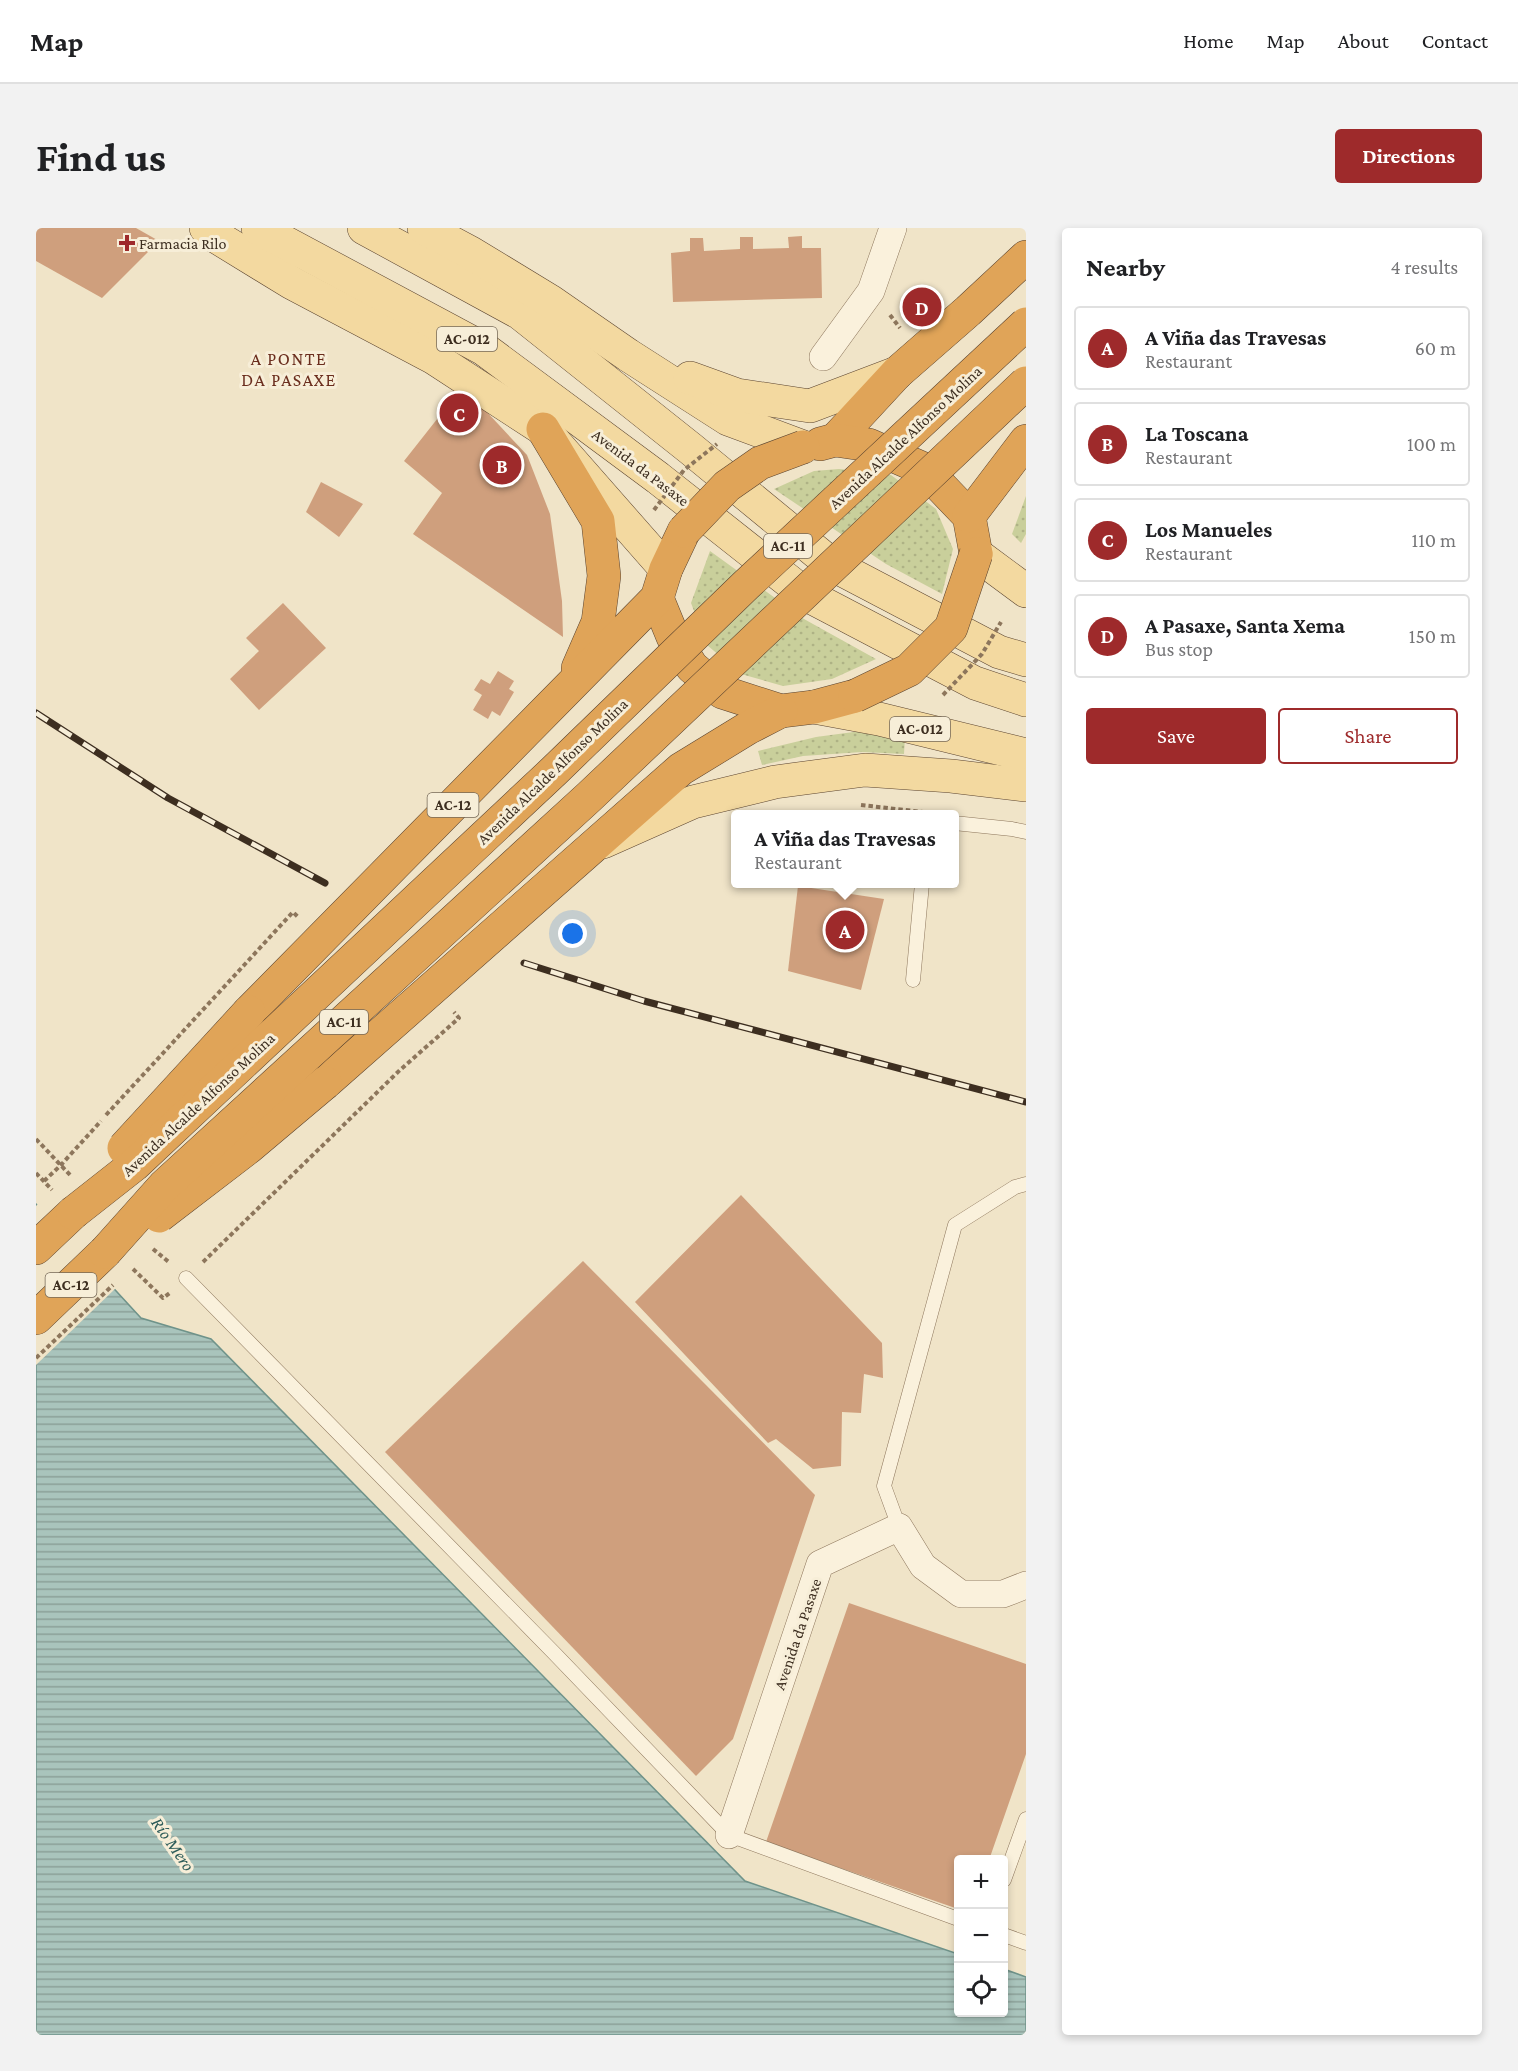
<!DOCTYPE html>
<meta charset="utf-8">
<style>
:root{--surface:#fff;--page:#f2f2f2;--text:#202124;--muted:#757577;--line:#e0e0e0;--accent:#9e2a2b}
body{margin:0;font-family:"Crimson Pro",serif;background:var(--page);color:var(--text)}
.controls{position:absolute;right:18px;bottom:18px;display:grid;overflow:hidden;border-radius:6px;box-shadow:0 3px 9px #0003}
.controls button{width:54px;height:54px;display:grid;place-items:center;padding:0;border:0;border-bottom:2px solid var(--line);background:var(--surface);color:var(--text);font:30px sans-serif}
.you{position:absolute;left:537px;top:706px;width:21px;height:21px;margin:-15px;border:4px solid #fff;border-radius:50%;background:#1a73e8;box-shadow:0 0 0 9px #1a73e833}
.badge{display:grid;place-items:center;width:39px;height:39px;border-radius:50%;background:var(--accent);color:#fff;font-size:20px;font-weight:700}
.pin{position:absolute;translate:-50% -50%;border:3px solid #fff;box-shadow:0 2px 6px #0006}
.popup{position:absolute;left:695px;top:582px;width:228px;height:78px;box-sizing:border-box;display:grid;place-content:center;border-radius:6px;background:var(--surface);filter:drop-shadow(0 2px 4px #0005);font-size:20px;white-space:nowrap;color:var(--muted)}
.popup b{font-size:22px;color:var(--text)}
.popup::after{content:'';position:absolute;left:50%;top:100%;margin-left:-12px;border:12px solid transparent;border-top-color:var(--surface)}
.list{margin:0;padding:0;list-style:none}
h2{display:flex;justify-content:space-between;align-items:center;height:78px;margin:0;padding:0 24px;font-size:26px}
h2 small{font-size:20px;font-weight:400;color:var(--muted)}
.list li{display:grid;grid-template-columns:39px 1fr auto;gap:18px;align-items:center;box-sizing:border-box;height:84px;margin:0 12px 12px;padding:0 12px;border:2px solid var(--line);border-radius:6px}
.list b{display:block;font-size:22px;white-space:nowrap}
.list p{margin:0;font-size:20px;white-space:nowrap;color:var(--muted)}
.list em{font-size:20px;font-style:normal;color:var(--muted)}
.actions{display:flex;gap:12px;padding:18px 24px}
.actions a{flex:1;padding:14px 0;border:2px solid var(--accent);border-radius:6px;text-align:center;font-size:21px;color:var(--accent)}
.actions .main{background:var(--accent);color:#fff}
.icon{flex:none;width:33px;height:33px;fill:none;stroke:currentColor;stroke-width:2;stroke-linecap:round;stroke-linejoin:round}
.map{position:relative;flex:none;width:990px;height:1807px;overflow:hidden;border-radius:6px}
header{display:flex;align-items:center;gap:36px;box-sizing:border-box;height:84px;padding:0 30px;background:var(--surface);border-bottom:2px solid var(--line)}
header strong{font-size:28px}
nav{display:flex;gap:33px;margin-inline-start:auto;font-size:21px}
.intro{display:flex;align-items:center;justify-content:space-between;box-sizing:border-box;height:144px;padding:0 36px}
h1{margin:0;font-size:42px}
.button{padding:15px 27px;border-radius:6px;background:var(--accent);color:#fff;font-size:21px;font-weight:700}
main{display:flex;gap:36px;padding:0 36px}
aside{flex:1;background:var(--surface);border-radius:6px;box-shadow:0 3px 9px #0003}
.map>svg:first-child{display:block}
.grass{fill:url(#grass-dots)}
.water{fill:url(#water-rules);stroke:#6f938a;stroke-width:1.5}
.pier{fill:#f0e4c8}
.building{fill:#cf9f7d}
.lines{fill:none;stroke-linecap:round;stroke-linejoin:round}
.lane-casing{stroke:#8d765c;stroke-width:15}
.street-casing{stroke:#8d765c;stroke-width:28}
.primary-casing{stroke:#5b4430;stroke-width:34}
.highway-casing{stroke:#5b4430;stroke-width:34}
.path{stroke:#8d765c;stroke-width:4;stroke-dasharray:4.5 3;stroke-linecap:butt}
.lane{stroke:#faf1dc;stroke-width:14}
.street{stroke:#faf1dc;stroke-width:27}
.primary{stroke:#f3d9a0;stroke-width:33}
.highway{stroke:#e0a458;stroke-width:33}
.rail-casing{stroke:#3d2e20;stroke-width:7}
.rail{stroke:#f7eed8;stroke-width:4.5;stroke-dasharray:14;stroke-linecap:butt}
.highway-bridge-casing{stroke:#5b4430;stroke-width:34;stroke-linecap:butt}
.path-bridge{stroke:#8d765c;stroke-width:4;stroke-dasharray:4.5 3;stroke-linecap:butt}
.highway-bridge{stroke:#e0a458;stroke-width:33}
.poi-dot{fill:#9e2a2b;stroke:#f7eed8;stroke-width:2}
.labels{text-anchor:middle;stroke-width:6;stroke-linejoin:round;paint-order:stroke}
.shield{fill:#f7eed8;stroke:#756857;stroke-width:1.5}
.shield-label{font-size:15px;font-weight:bold;fill:#3d2e20}
.poi-label{font-size:16px;fill:#3d2e20;stroke:#f7eed8;text-anchor:start}
.street-label{font-size:16px;fill:#3d2e20;stroke:#f7eed8}
.neighbourhood-label{font-size:18px;letter-spacing:1.5px;fill:#6b2e1e;stroke:#f7eed8}
.water-label{font-size:18px;font-style:italic;fill:#2f5d5a;stroke:#f7eed8}
</style>
<header>
<strong>Map</strong>
<nav><a>Home</a><a>Map</a><a>About</a><a>Contact</a></nav>
</header>
<div class="intro"><h1>Find us</h1><a class="button">Directions</a></div>
<main>
<div class="map">
<svg width="990" height="1807" viewBox="0 0 990 1807">
<defs>
<pattern id="grass-dots" width="8" height="8" patternUnits="userSpaceOnUse" patternTransform="scale(1.5)"><rect width="8" height="8" fill="#c9cf9b"/><path d="M2 2h.1M6 6h.1" fill="none" stroke="#aeb285" stroke-width="1.8" stroke-linecap="round"/></pattern>
<pattern id="water-rules" width="6" height="5" patternUnits="userSpaceOnUse" patternTransform="scale(1.5)"><rect width="6" height="5" fill="#a9c4bc"/><path d="M0 2.5h6" fill="none" stroke="#8ba098"/></pattern>
</defs>
<rect width="100%" height="100%" fill="#f0e4c8"/>
<g class="grass">
<path d="M 803,241 L 855,247 L 900,281 L 917,321 L 906,366 L 850,336 L 738,261 L 778,243 Z"/>
<path d="M 990,268 L 990,306 L 985,315 L 976,306 Z"/>
<path d="M 674,323 L 768,391 L 840,431 L 796,451 L 747,458 L 705,446 L 671,417 L 655,375 Z"/>
<path d="M 825,503 L 869,508 L 868,526 L 826,524 L 767,528 L 726,537 L 722,523 L 780,509 Z"/>
</g>
<path class="water" d="M 0,976 L 105,1090 L 175,1111 L 709,1653 L 922,1726 L 922,1784 L 968,1784 L 968,1741 L 990,1749 L 990,1807 L 0,1807 Z"/>
<path class="pier" d="M 3,975 L 81,1059 L 0,1137 L 0,978 Z"/>
<g class="building">
<path d="M 0,0 L 100,0 L 123,13 L 66,70 L 0,33 Z"/>
<path d="M 766,8 L 766,20 L 785,20 L 786,70 L 637,74 L 635,25 L 654,23 L 654,10 L 667,10 L 668,23 L 704,21 L 704,9 L 717,9 L 717,21 L 753,20 L 752,9 Z"/>
<path d="M 424,162 L 449,182 L 491,227 L 514,286 L 526,373 L 527,409 L 377,306 L 406,265 L 368,233 Z"/>
<path d="M 285,254 L 327,276 L 303,309 L 270,284 Z"/>
<path d="M 247,375 L 290,420 L 223,482 L 194,451 L 223,423 L 210,410 Z"/>
<path d="M 462,443 L 478,453 L 473,461 L 478,464 L 464,488 L 456,483 L 452,491 L 437,482 L 446,467 L 438,462 L 445,451 L 454,456 Z"/>
<path d="M 762,658 L 848,671 L 825,762 L 752,743 Z"/>
<path d="M 705,967 L 846,1115 L 847,1150 L 828,1146 L 825,1185 L 806,1184 L 805,1238 L 777,1241 L 740,1211 L 732,1215 L 599,1074 Z"/>
<path d="M 547,1033 L 779,1267 L 697,1511 L 660,1548 L 349,1224 Z"/>
<path d="M 813,1375 L 990,1436 L 990,1526 L 953,1632 L 922,1632 L 922,1681 L 730,1614 Z"/>
</g>
<g class="lines">
<defs>
<g id="lane">
<path d="M 918,595 L 976,601 L 990,604"/>
<path d="M 877,752 L 886,656"/>
<path d="M 150,1050 L 519,1426 L 693,1607 L 922,1691"/>
<path d="M 863,1299 L 848,1258 L 919,997 L 979,959 L 990,956"/>
<path d="M 968,1652 L 990,1591"/>
<path d="M 968,1707 L 990,1715"/>
</g>
<g id="street">
<path d="M 787,129 L 835,63 L 857,0"/>
<path d="M 693,1607 L 784,1336 L 863,1299 L 887,1338 L 925,1366 L 967,1366 L 990,1357"/>
</g>
<g id="primary">
<path d="M 170,0 L 176,6 L 256,55 L 398,130 L 507,201 L 630,341"/>
<path d="M 222,0 L 448,121 L 622,250 L 769,366 L 939,455 L 990,472"/>
<path d="M 328,0 L 484,85 L 655,221 L 795,336 L 963,424 L 990,432"/>
<path d="M 388,0 L 435,25 L 514,73 L 592,127 L 692,191 L 767,219"/>
<path d="M 654,150 L 701,167 L 774,178 L 861,145"/>
<path d="M 940,326 L 990,363"/>
<path d="M 778,479 L 843,491 L 990,527"/>
<path d="M 567,614 L 657,574 L 739,554 L 829,542 L 915,548 L 990,557"/>
</g>
<g id="highway">
<path d="M 507,201 L 562,293 L 568,348 L 562,394 L 542,440"/>
<path d="M 799,212 L 861,145 L 932,83 L 990,29"/>
<path d="M 784,216 L 799,212 L 833,217 L 888,241 L 933,288 L 940,326"/>
<path d="M 933,288 L 990,213"/>
<path d="M 621,370 L 637,409 L 656,439 L 686,464 L 745,483 L 778,479 L 819,468"/>
<path d="M 213,784 L 621,370 L 630,341 L 648,303"/>
<path d="M 289,855 L 645,541 L 712,500 L 745,483"/>
<path d="M 0,1020 L 37,985"/>
<path d="M 0,1090 L 69,1024"/>
</g>
</defs>
<use href="#lane" class="lane-casing"/>
<use href="#street" class="street-casing"/>
<use href="#primary" class="primary-casing"/>
<use href="#highway" class="highway-casing"/>
<g class="path">
<path d="M 854,87 L 864,100"/>
<path d="M 825,577 L 887,584 L 892,586"/>
<path d="M 70,887 L 257,684 L 262,689"/>
<path d="M 0,911 L 35,948"/>
<path d="M 0,945 L 16,962"/>
<path d="M 8,953 L 24,938 L 65,893"/>
<path d="M 117,1021 L 134,1035"/>
<path d="M 167,1034 L 364,842 L 423,790 L 418,784"/>
<path d="M 97,1041 L 127,1070 L 135,1064"/>
</g>
<use href="#lane" class="lane"/>
<use href="#street" class="street"/>
<use href="#primary" class="primary"/>
<use href="#highway" class="highway"/>
<defs>
<g id="rail">
<path d="M 0,485 L 132,570 L 289,655"/>
<path d="M 488,735 L 608,773 L 990,874"/>
</g>
</defs>
<use href="#rail" class="rail-casing"/>
<use href="#rail" class="rail"/>
<defs>
<g id="highway-bridge">
<path d="M 648,303 L 691,258 L 724,235 L 767,219"/>
<path d="M 819,468 L 873,442 L 915,400 L 940,326"/>
<path d="M 88,920 L 213,784"/>
<path d="M 37,985 L 98,937 L 518,543 L 710,357 L 990,96"/>
<path d="M 123,988 L 213,919 L 289,855"/>
<path d="M 69,1024 L 128,958 L 553,569 L 990,155"/>
</g>
</defs>
<use href="#highway-bridge" class="highway-bridge-casing"/>
<g class="path-bridge">
<path d="M 618,282 L 648,242 L 681,216"/>
<path d="M 907,467 L 946,426 L 965,394"/>
<path d="M 0,1130 L 77,1057"/>
</g>
<use href="#highway-bridge" class="highway-bridge"/>
</g>
<path class="poi-dot" d="M88 6h6v6h6v6h-6v6h-6v-6h-6v-6h6z"/>
<g class="labels">
<g class="shield">
<rect x="401" y="99" width="60" height="24" rx="4.5"/>
<rect x="728" y="306" width="48" height="24" rx="4.5"/>
<rect x="854" y="489" width="60" height="24" rx="4.5"/>
<rect x="391.5" y="565" width="51" height="24" rx="4.5"/>
<rect x="284" y="782" width="48" height="24" rx="4.5"/>
<rect x="9.5" y="1045" width="51" height="24" rx="4.5"/>
</g>
<g class="shield-label">
<text x="431" y="116">AC-012</text>
<text x="752" y="323">AC-11</text>
<text x="884" y="506">AC-012</text>
<text x="417" y="582">AC-12</text>
<text x="308" y="799">AC-11</text>
<text x="35" y="1062">AC-12</text>
</g>
<g class="poi-label">
<text x="103" y="21">Farmacia Rilo</text>
</g>
<g class="street-label">
<text transform="translate(869 209) rotate(-43)" y="6">Avenida Alcalde Alfonso Molina</text>
<text transform="translate(605 239) rotate(37)" y="6">Avenida da Pasaxe</text>
<text transform="translate(516 543) rotate(-44)" y="6">Avenida Alcalde Alfonso Molina</text>
<text transform="translate(162 876) rotate(-43)" y="6">Avenida Alcalde Alfonso Molina</text>
<text transform="translate(761 1406) rotate(-71)" y="6">Avenida da Pasaxe</text>
</g>
<g class="neighbourhood-label">
<text x="253" y="137">A PONTE<tspan x="253" dy="21">DA PASAXE</tspan></text>
</g>
<g class="water-label">
<text transform="translate(137 1616) rotate(55)" y="6">Río Mero</text>
</g>
</g>
</svg>
<div class="controls">
<button>+</button>
<button>−</button>
<button><svg class="icon" aria-label="locate" viewBox="0 0 24 24"><circle cx="12" cy="12" r="6"/><path d="M12 2v4M12 18v4M2 12h4M18 12h4"/></svg></button>
</div>
<div class="you"></div>
<div class="pin badge" style="left:809px;top:702px">A</div>
<div class="popup"><b>A Viña das Travesas</b>Restaurant</div>
<div class="pin badge" style="left:466px;top:237px">B</div>
<div class="pin badge" style="left:423px;top:185px">C</div>
<div class="pin badge" style="left:886px;top:79px">D</div>
</div>
<aside>
<h2>Nearby<small>4 results</small></h2>
<ul class="list">
<li><span class="badge">A</span><div><b>A Viña das Travesas</b><p>Restaurant</p></div><em>60 m</em></li>
<li><span class="badge">B</span><div><b>La Toscana</b><p>Restaurant</p></div><em>100 m</em></li>
<li><span class="badge">C</span><div><b>Los Manueles</b><p>Restaurant</p></div><em>110 m</em></li>
<li><span class="badge">D</span><div><b>A Pasaxe, Santa Xema</b><p>Bus stop</p></div><em>150 m</em></li>
</ul>
<div class="actions"><a class="main">Save</a><a>Share</a></div>
</aside>
</main>
